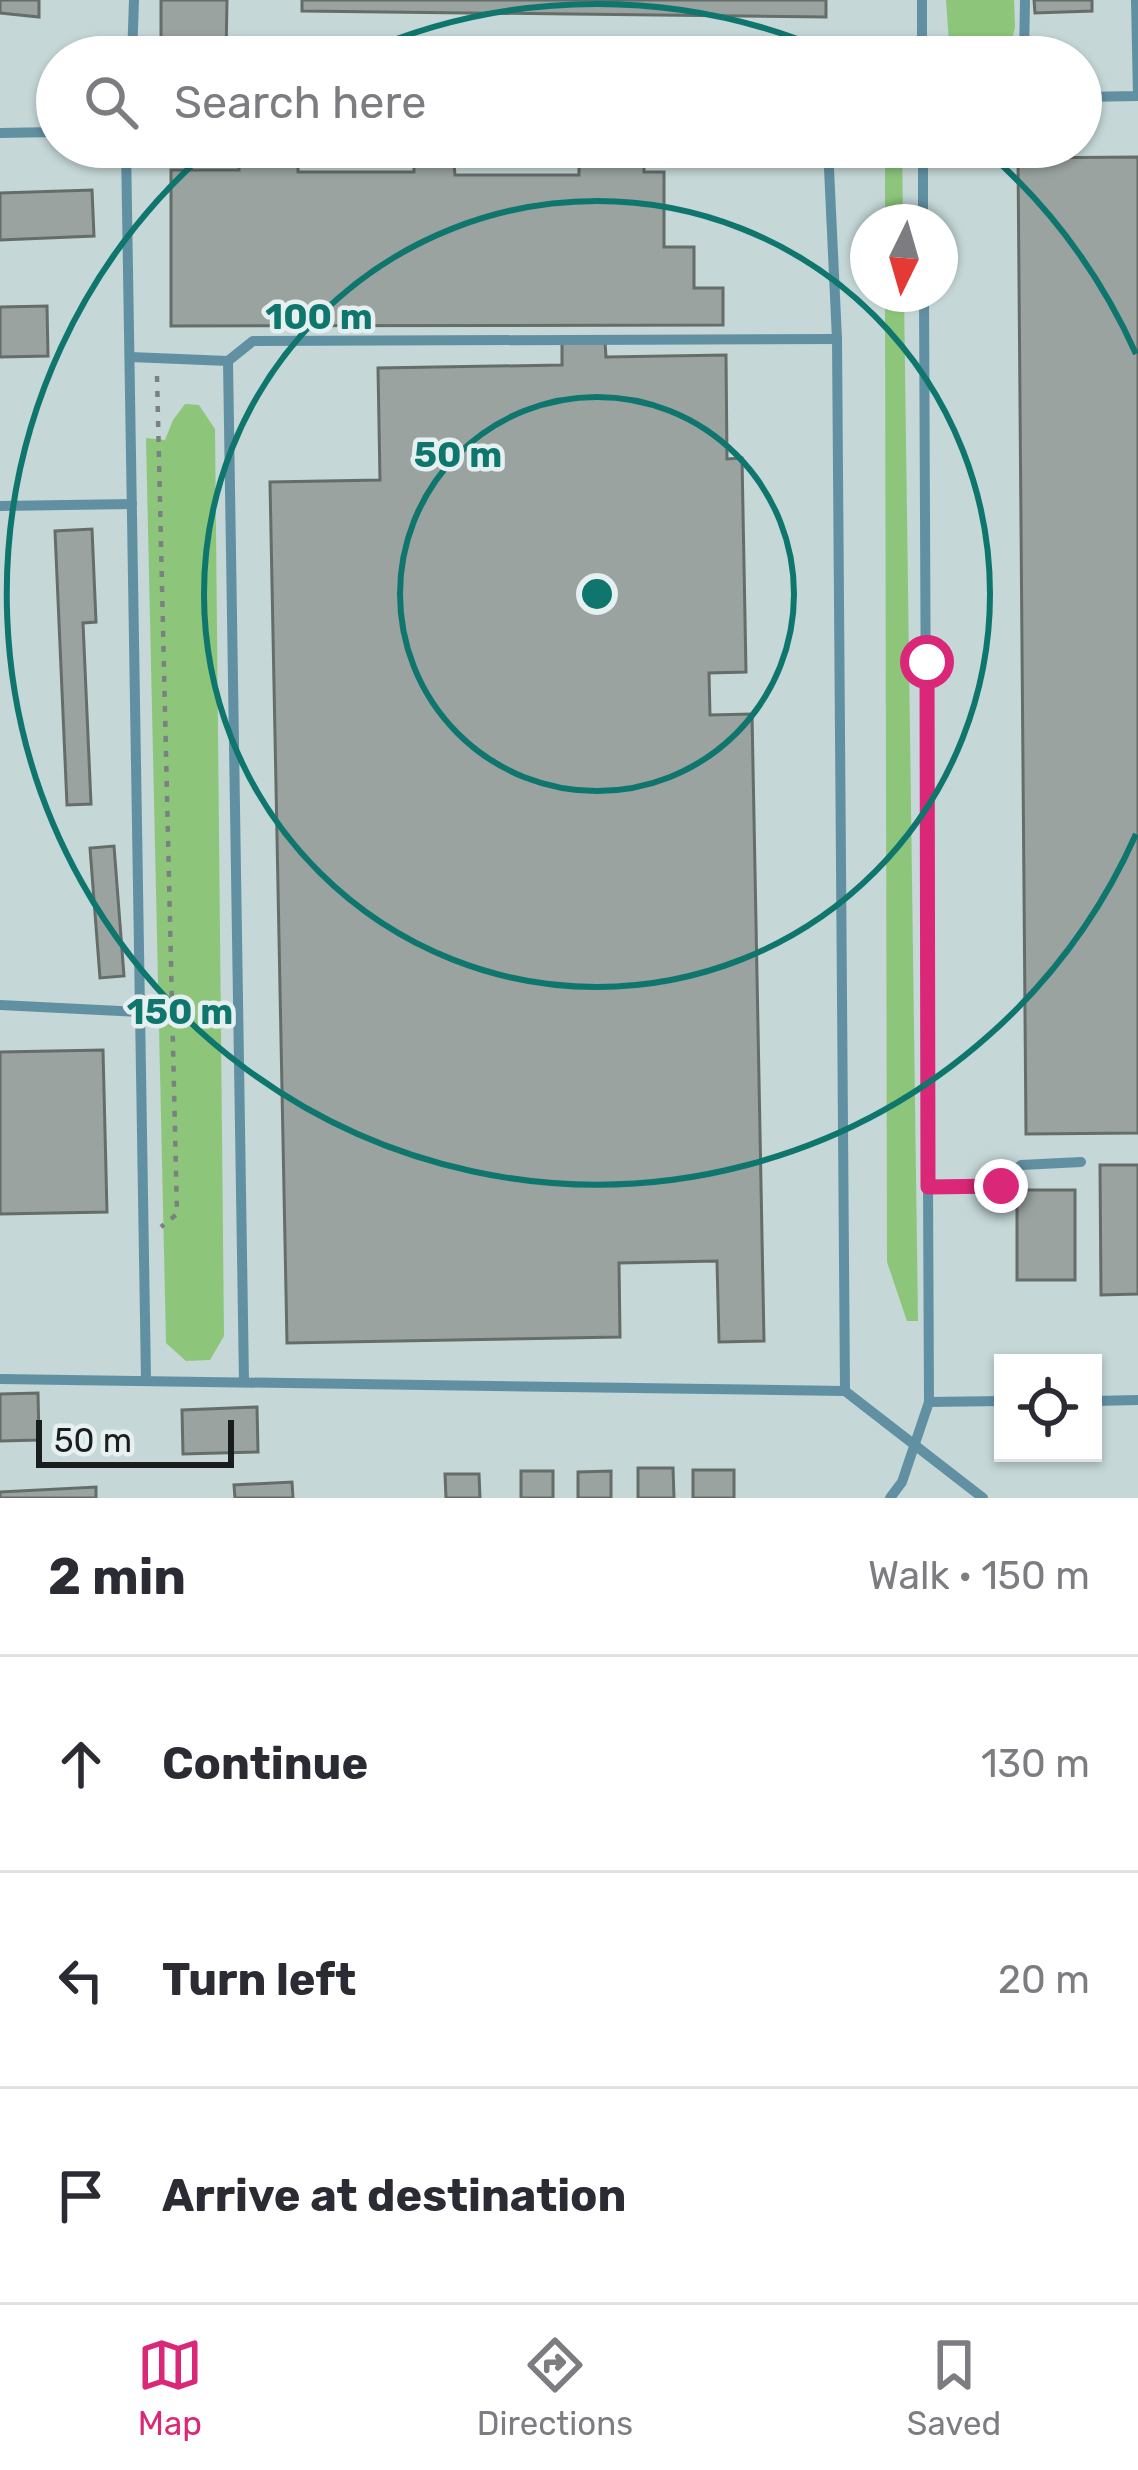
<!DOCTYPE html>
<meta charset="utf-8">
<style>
:root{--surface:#fff;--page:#f2f2f3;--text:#2b2b33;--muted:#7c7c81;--line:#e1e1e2;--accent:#db2777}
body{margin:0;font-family:Rubik,sans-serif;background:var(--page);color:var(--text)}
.controls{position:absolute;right:36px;bottom:36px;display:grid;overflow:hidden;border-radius:0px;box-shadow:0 3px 9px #0004}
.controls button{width:108px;height:108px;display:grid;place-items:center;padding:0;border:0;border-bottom:3px solid var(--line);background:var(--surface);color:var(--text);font:60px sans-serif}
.compass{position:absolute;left:850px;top:204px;width:108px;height:108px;border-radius:50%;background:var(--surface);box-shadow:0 3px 9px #0004;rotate:185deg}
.scale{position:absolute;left:36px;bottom:30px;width:198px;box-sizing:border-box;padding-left:12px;border:6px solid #1a1d1d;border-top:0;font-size:33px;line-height:42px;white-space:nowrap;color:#1a1d1d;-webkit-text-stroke:9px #e6f0f0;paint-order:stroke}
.stop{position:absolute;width:36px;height:36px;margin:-27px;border:9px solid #db2777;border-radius:50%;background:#fff}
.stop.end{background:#db2777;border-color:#fff;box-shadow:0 3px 12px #0008}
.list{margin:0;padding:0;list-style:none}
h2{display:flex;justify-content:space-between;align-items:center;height:156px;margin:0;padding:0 48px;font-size:51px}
h2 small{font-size:39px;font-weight:400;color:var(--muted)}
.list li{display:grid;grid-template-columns:78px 1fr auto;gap:36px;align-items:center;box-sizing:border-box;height:216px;padding:0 48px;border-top:3px solid var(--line)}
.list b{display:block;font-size:45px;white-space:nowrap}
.list em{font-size:39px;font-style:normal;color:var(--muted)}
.icon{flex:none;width:66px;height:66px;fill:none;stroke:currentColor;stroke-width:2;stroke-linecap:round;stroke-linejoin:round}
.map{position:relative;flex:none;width:1138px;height:1498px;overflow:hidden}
.search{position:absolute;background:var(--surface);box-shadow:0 3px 9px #0004;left:36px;right:36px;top:36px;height:132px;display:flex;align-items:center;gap:30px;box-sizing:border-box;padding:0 42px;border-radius:66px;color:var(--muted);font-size:45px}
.sheet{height:804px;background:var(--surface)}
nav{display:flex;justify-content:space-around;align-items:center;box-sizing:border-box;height:168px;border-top:3px solid var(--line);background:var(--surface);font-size:33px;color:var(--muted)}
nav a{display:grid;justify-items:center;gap:6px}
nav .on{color:var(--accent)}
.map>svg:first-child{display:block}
.built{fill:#c5d7d7;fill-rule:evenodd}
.green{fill:#8dc67b}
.building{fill:#9ba3a0;stroke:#656d69;stroke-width:3}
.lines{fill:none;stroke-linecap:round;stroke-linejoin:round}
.path{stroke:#7b8181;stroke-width:4.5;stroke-dasharray:6 9;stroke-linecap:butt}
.service{stroke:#6290a3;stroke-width:10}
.route{stroke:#db2777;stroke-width:15}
.ring{fill:none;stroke:#0f766e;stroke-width:6}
.centre{fill:#0f766e;stroke:#e6f0f0;stroke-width:6}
.ring-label{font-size:36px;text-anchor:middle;font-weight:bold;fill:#0f766e;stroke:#e6f0f0;stroke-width:9;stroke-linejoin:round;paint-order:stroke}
</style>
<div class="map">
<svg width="1138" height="1498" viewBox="0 0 1138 1498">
<rect width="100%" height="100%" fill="#d9e3e3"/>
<path class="built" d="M 0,0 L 1138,0 L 1138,1498 L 0,1498 ZM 57,57 L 1081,57 L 1081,147 L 57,147 ZM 868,222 L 940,222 L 940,294 L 868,294 ZM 1003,1363 L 1093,1363 L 1093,1453 L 1003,1453 Z"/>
<g class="green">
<path d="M 946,0 L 1014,0 L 1015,27 L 1008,57 L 950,57 Z"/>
<path d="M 885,147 L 902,147 L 903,222 L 885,222 Z"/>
<path d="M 885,294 L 904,294 L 918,1321 L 907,1321 L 887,1262 Z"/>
<path d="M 185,404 L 199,405 L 215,429 L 224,1336 L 210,1360 L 186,1361 L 166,1343 L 146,438 L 165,440 L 173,420 Z"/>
</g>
<g class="building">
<path d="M 0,0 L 39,0 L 39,17 L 0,13 Z"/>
<path d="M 161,0 L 227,0 L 226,57 L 161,57 Z"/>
<path d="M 302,0 L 826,0 L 826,17 L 302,11 Z"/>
<path d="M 1034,0 L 1092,0 L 1092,11 L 1035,13 Z"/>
<path d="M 239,147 L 298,147 L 298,172 L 414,172 L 414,164 L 454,164 L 455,175 L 579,175 L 579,147 L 644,147 L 644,172 L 664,172 L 664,247 L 694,247 L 694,288 L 723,288 L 723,325 L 171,326 L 171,170 L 239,170 Z"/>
<path d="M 1138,157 L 1138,1133 L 1026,1134 L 1018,158 Z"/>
<path d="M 92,190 L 94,236 L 0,240 L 0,193 Z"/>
<path d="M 47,306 L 48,356 L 0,357 L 0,307 Z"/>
<path d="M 605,342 L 606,357 L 726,355 L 727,459 L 742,458 L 746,672 L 709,673 L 710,715 L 752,714 L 764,1341 L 719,1342 L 717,1261 L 619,1263 L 620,1337 L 287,1343 L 270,482 L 380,480 L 378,368 L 562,365 L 562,343 Z"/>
<path d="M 92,529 L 96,622 L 83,623 L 91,804 L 67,805 L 55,531 Z"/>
<path d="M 114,846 L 124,976 L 100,978 L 90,848 Z"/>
<path d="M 103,1050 L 107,1212 L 0,1214 L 0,1052 Z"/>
<path d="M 1100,1165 L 1138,1165 L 1138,1294 L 1101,1295 Z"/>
<rect x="1017" y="1190" width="58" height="90"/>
<path d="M 38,1393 L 39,1440 L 0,1441 L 0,1394 Z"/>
<path d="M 257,1407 L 258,1452 L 183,1454 L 182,1410 Z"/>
<path d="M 638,1468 L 673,1468 L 674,1498 L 638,1498 Z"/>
<rect x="693" y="1470" width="41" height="28"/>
<rect x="521" y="1471" width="32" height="27"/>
<path d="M 611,1471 L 611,1498 L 578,1498 L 578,1472 Z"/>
<path d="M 445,1474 L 479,1474 L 480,1498 L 446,1498 Z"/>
<path d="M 292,1482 L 293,1498 L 235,1498 L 234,1485 Z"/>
<path d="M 96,1487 L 96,1498 L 0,1498 L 0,1492 Z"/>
</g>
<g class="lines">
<g class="path">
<path d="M 157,376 L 177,1214 L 161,1227"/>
<path d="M 173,1021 L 221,1017"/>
</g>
<g class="service">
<path d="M 922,0 L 922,57"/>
<path d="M 132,57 L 134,0"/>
<path d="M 798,57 L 922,43"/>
<path d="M 1024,57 L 1025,0"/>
<path d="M 1081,97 L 1138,96 L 1136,0"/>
<path d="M 0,133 L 57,132"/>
<path d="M 126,147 L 146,1380"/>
<path d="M 828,147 L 837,339 L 845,1391"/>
<path d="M 923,147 L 923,222"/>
<path d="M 130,357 L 228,361 L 253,341 L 837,339"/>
<path d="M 228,361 L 244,1382"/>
<path d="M 0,506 L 132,504"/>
<path d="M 0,1005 L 140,1012"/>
<path d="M 928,1187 L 1001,1186 L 1021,1165 L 1081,1162"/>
<path d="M 0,1379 L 845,1391 L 983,1498"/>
<path d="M 1093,1401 L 1138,1400"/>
<path d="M 929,1402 L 1003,1401"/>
<path d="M 890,1498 L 902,1482 L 929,1402 L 924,294"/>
</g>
</g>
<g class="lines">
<path class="route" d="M 927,662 L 928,1187 L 1001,1186"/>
</g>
<g class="ring">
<circle cx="597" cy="594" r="197"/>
<circle cx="597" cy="594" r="393"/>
<path d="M1136 834A590 590 0 1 1 210 149M357 55A590 590 0 0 1 837 55M984 149A590 590 0 0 1 1136 354"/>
</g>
<circle cx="597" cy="594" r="18" class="centre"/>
<g class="ring-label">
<text x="319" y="329">100 m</text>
<text x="458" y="467">50 m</text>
<text x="180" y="1024">150 m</text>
</g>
</svg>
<div class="controls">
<button><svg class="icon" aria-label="locate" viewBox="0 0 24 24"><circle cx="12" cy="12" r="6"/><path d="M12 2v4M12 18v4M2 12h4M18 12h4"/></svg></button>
</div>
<svg class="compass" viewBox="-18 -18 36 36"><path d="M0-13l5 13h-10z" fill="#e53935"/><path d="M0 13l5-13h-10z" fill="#7c7c81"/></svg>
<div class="scale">50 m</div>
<div class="stop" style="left:927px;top:662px"></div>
<div class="stop end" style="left:1001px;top:1186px"></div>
<div class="search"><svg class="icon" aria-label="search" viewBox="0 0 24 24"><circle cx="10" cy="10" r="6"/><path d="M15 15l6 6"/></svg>Search here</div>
</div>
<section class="sheet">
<h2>2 min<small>Walk · 150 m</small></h2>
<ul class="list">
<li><svg class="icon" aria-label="ahead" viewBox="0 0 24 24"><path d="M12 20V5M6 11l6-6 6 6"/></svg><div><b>Continue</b></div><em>130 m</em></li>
<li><svg class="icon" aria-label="left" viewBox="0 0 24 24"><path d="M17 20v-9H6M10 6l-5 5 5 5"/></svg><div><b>Turn left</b></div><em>20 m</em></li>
<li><svg class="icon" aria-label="arrive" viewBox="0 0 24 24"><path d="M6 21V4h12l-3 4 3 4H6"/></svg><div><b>Arrive at destination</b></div></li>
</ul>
</section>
<nav>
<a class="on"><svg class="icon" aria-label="map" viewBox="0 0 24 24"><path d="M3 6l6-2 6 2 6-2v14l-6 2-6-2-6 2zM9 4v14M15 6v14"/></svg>Map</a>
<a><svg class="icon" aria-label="directions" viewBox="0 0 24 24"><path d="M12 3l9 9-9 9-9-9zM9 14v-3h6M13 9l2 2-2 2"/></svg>Directions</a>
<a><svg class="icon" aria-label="saved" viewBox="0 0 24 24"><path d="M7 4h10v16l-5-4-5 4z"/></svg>Saved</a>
</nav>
